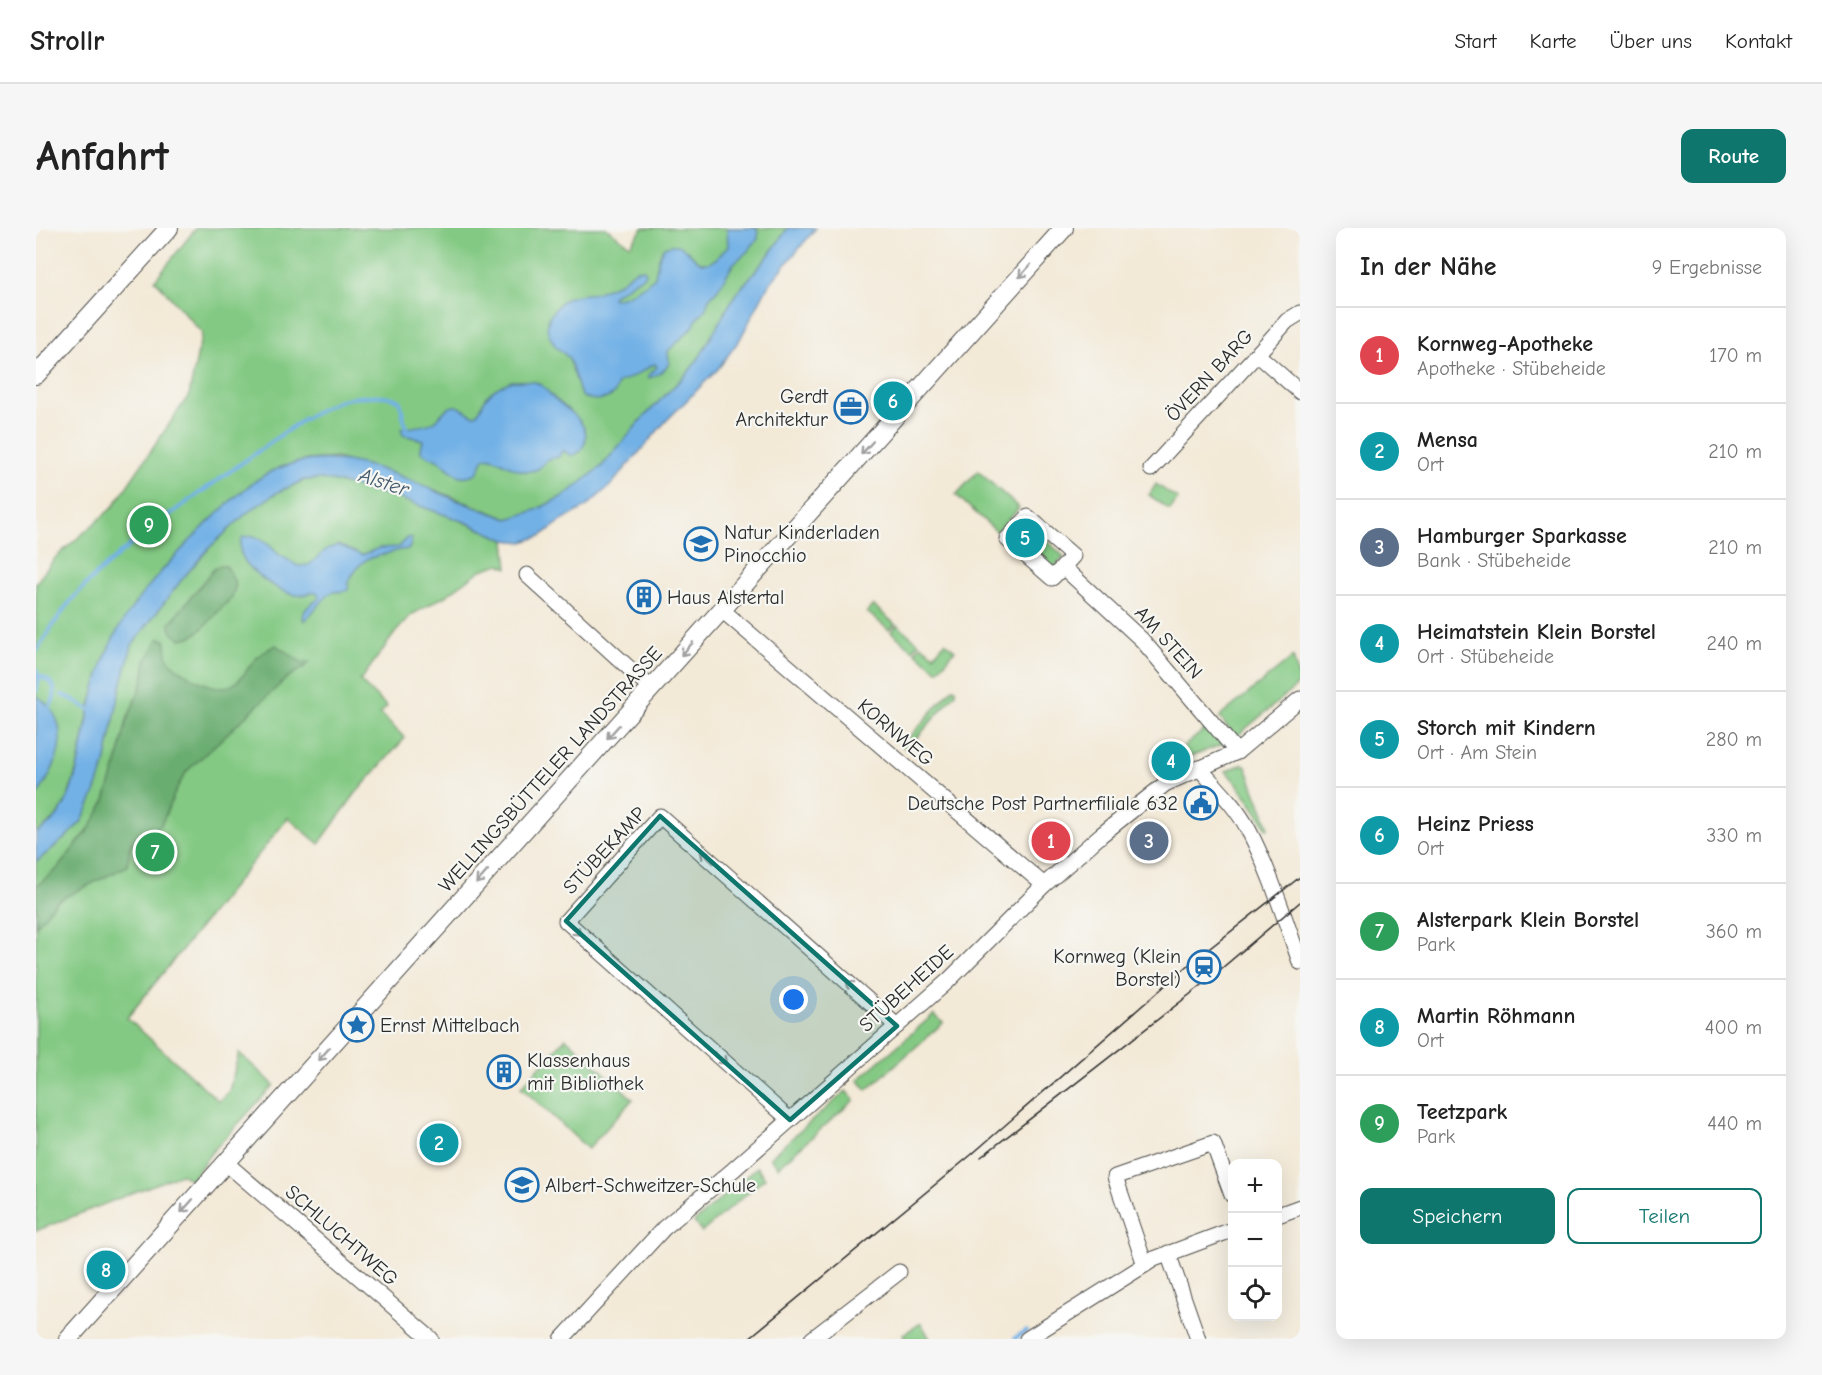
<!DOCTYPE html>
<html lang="de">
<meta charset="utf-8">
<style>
:root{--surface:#fff;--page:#f6f6f6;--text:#222;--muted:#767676;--line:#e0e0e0;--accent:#0f766e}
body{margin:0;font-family:"Comic Neue",sans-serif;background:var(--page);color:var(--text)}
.controls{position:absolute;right:18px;bottom:18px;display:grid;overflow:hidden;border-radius:12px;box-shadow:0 6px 24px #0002}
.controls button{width:54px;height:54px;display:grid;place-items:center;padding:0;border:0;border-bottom:2px solid var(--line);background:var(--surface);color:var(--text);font:30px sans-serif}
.you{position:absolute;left:758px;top:772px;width:21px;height:21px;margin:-15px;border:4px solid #fff;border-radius:50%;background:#1a73e8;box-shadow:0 0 0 9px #1a73e833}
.badge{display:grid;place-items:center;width:39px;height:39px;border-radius:50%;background:var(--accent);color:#fff;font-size:20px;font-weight:700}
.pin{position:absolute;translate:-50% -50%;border:3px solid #fff;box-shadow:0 2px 6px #0006}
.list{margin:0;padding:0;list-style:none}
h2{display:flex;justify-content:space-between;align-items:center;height:78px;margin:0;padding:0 24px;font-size:26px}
h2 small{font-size:20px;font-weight:400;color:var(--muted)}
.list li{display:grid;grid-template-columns:39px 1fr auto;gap:18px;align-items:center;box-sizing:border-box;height:96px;padding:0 24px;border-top:2px solid var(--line)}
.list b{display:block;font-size:22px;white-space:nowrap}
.list p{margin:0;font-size:20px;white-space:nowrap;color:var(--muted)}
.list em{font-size:20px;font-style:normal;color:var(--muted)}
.actions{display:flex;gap:12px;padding:18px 24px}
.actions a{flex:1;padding:14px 0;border:2px solid var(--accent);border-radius:12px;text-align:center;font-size:21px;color:var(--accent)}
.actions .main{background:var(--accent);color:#fff}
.icon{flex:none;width:33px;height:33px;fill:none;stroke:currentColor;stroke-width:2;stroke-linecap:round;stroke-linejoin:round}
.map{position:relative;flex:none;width:1264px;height:1111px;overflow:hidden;border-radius:12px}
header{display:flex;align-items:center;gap:36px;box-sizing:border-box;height:84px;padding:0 30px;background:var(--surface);border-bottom:2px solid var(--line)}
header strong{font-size:28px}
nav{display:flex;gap:33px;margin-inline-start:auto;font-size:21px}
.intro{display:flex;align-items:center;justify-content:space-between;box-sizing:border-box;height:144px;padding:0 36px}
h1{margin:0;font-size:42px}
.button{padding:15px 27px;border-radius:12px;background:var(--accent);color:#fff;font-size:21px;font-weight:700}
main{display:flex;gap:36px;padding:0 36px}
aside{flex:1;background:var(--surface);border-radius:12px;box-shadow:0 6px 24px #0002}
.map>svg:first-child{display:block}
.green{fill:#83c983;stroke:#577a57;stroke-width:1.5}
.forest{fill:#6aad71;stroke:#4a6c4e;stroke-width:1.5}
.water{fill:#72b1e6;stroke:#4e6e88;stroke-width:1.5}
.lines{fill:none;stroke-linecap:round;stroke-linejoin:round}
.stream{stroke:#72b1e6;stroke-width:4}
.minor-casing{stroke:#494845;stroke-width:17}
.major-casing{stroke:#494845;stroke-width:20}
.minor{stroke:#fff;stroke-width:15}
.major{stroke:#fff;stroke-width:18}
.tram{stroke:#2b2b2b;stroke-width:1.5}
.oneway{stroke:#a0a0a0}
.marked{fill:#0f766e;fill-opacity:0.2;stroke:#0f766e;stroke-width:4.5;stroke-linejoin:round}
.labels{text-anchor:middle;stroke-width:4.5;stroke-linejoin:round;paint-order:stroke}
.street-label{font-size:20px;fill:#2b2b2b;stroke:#f6f6f2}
.poi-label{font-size:20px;fill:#2b2b2b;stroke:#f6f6f2;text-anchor:start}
.water-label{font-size:21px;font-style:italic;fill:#445a6c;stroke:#f6f6f2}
</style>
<header>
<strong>Strollr</strong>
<nav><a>Start</a><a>Karte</a><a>Über uns</a><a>Kontakt</a></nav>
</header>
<div class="intro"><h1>Anfahrt</h1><a class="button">Route</a></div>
<main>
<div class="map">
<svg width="1264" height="1111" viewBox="0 0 1264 1111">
<rect width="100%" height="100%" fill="#f6f6f2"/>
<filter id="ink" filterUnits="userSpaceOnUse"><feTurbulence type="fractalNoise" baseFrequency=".0167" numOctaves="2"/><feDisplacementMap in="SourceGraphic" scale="12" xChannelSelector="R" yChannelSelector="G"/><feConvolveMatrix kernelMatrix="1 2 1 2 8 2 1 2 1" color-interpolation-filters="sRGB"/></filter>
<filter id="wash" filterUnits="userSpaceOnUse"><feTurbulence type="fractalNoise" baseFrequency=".008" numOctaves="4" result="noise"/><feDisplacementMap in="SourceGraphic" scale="24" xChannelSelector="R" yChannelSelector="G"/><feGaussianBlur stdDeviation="1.35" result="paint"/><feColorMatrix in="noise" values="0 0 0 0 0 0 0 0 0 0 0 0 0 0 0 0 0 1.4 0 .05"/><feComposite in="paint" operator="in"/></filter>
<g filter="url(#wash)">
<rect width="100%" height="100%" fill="#f3e9d7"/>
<g class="green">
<path d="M 160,0 L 570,0 L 594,17 L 607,0 L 752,0 L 730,31 L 699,67 L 663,130 L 654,142 L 605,192 L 565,239 L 530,267 L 500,282 L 472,291 L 356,245 L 300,230 L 271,232 L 234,244 L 213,259 L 164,303 L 129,339 L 84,398 L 68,431 L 54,478 L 42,537 L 31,572 L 19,591 L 0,605 L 0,355 L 19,330 L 77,279 L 153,167 L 166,105 L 119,52 Z"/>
<path d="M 942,243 L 983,280 L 961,304 L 920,267 Z"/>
<path d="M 286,251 C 349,262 411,285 469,312 L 472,340 L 464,336 L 445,342 L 411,367 L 375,387 L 359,405 L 324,453 L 351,479 L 344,486 L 369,510 L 320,565 L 283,616 L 252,590 L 91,790 L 183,873 L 193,863 L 203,825 L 238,857 L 176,924 L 155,952 L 145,946 L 0,1003 L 0,634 L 29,610 L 46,593 L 69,536 L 84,462 L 96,417 L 102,406 L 147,350 L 174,319 L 212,284 L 242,264 L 269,252 Z"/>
<path d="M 1120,256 L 1142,271 L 1134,282 L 1113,267 Z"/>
<path d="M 994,296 L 1028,329 L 1015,342 L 1010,340 L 981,309 Z"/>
<path d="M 837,377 L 859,396 L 853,402 L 831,384 Z"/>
<path d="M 861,397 L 883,415 L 877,422 L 855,404 Z"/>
<path d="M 909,414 L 919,422 L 902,443 L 879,424 L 885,417 L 898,427 Z"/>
<path d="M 1257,429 L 1264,455 L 1200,509 L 1183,489 Z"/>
<path d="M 917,460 L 920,461 L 920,465 L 872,520 L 868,520 L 868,515 Z"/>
<path d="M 1173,498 L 1188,516 L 1142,533 L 1136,528 Z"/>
<path d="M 1207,536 L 1210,539 L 1233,599 L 1231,601 C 1219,579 1206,561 1190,543 Z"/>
<path d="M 898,786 L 907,795 L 831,862 L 822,852 Z"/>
<path d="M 530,810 L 597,871 L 552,921 L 485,859 Z"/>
<path d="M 810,863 L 818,872 L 742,939 L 734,929 Z"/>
<path d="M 721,939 L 729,950 L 666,1004 L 658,994 Z"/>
<path d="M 885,1095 L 894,1111 L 868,1111 L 867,1106 Z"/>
</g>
<g class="forest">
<path d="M 184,337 L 190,338 L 200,356 L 196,369 L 167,400 L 157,408 L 146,411 C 137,407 134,404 134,395 L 177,342 Z"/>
<path d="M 123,410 L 129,412 C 131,418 130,425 132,430 C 138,442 172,460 185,459 C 190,459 195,458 199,455 C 207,450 211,441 217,434 C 223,426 232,421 240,417 L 265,434 L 273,434 L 270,438 L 252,449 L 151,543 L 142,558 L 125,597 L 114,605 L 101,611 L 95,616 L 91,638 L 21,673 L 0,698 L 0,658 L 21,641 L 55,598 L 68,575 L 81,535 L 91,492 L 107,453 L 110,433 Z"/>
</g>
<g class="water">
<path d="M 691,0 L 720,0 L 722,5 L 722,11 L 710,25 L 698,35 L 682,61 L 673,71 L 669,82 L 662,89 L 657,99 L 632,123 C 632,127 633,130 633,134 C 632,142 619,148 613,150 L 612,148 L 621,139 L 619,136 L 617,137 C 606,143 595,151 583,154 C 581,157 581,161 579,164 C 572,174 555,173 545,168 L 533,130 L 520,119 L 514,109 L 511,101 L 513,89 L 522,77 L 531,70 L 542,67 L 560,65 L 583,55 L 600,42 L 608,41 L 610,45 L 609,47 L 576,68 L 577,71 C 593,69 607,59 619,49 L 622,33 L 627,20 C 631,18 636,16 641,17 C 656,19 660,44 678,32 C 683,29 687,23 692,19 Z"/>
<path d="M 752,0 L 780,0 L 732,58 L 704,111 L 682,141 L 630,193 L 575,257 L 550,279 L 524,294 L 505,308 L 487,314 L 469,312 L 429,294 L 353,267 L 310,256 L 286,251 L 268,252 L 242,264 L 212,284 L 174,319 L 147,350 L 96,417 L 84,462 L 69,536 L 59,565 L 46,593 L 29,610 L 0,634 L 0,605 C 6,601 13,597 18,592 C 40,570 47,510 54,480 C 58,464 62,448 68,432 C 83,388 120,348 152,315 C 172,294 210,256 234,244 C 296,213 359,246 416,270 C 435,278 453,284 472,291 L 500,282 L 529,267 L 565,239 L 605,192 L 654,142 L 663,130 L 699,67 L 730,31 Z"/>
<path d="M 476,153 C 483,153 492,152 499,154 C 508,157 511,163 517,169 C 532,183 563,199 544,224 L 535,228 L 530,224 L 526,223 L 523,229 L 512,231 C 508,234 507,238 502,241 C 482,251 463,226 448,230 L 441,245 C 423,253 420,246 407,236 C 400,230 392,229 385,224 L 385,220 L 387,212 L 367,207 L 365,201 C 373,199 392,198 398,194 C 405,188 408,180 418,178 C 427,177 430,187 440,187 C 445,182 446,176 450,170 C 456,161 467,157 476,153 Z"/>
<path d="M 218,308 L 232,316 L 242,326 L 262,338 L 273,337 L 291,321 L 302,317 L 326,327 L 343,320 L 363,319 L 372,309 L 376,310 L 373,321 L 364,322 L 331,331 L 323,338 L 313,352 L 312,362 C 306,366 301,361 293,366 L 268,393 C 264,381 276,377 283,370 L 282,365 C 273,363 267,369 259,367 C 240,364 191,331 207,309 Z"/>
<path d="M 0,467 C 40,494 23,537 0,569 Z"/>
</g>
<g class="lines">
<g class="stream">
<path d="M 0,424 C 12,404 24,385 39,368 C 85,318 148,277 203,237 C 234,216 264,190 298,175 C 312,169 353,163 364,174 L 370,200"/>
<path d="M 0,441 L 3,451 L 0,463"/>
<path d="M 1,447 C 19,453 23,462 14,479"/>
<path d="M 26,467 C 37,469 46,479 57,483"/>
<path d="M 979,1110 L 990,1103"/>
</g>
</g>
</g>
<g filter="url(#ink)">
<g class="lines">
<defs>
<g id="minor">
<path d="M 1221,126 L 1264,164"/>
<path d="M 1115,241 L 1233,113 L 1251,93 L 1264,85"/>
<path d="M 1027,339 L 1016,350 L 971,311 L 992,289 L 1037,328 L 1027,339 L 1106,412 L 1201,524"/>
<path d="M 491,347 L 616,461"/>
<path d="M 686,382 L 1008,657"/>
<path d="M 1163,540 C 1180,559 1200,578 1212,601 C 1234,643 1248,689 1264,734"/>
<path d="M 754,892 L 530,693 L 624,588 L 861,798"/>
<path d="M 190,935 L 395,1111"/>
<path d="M 1242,987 L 1264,979"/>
<path d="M 1132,1025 L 1162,1111"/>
<path d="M 1109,1037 L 1079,949 L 1177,915 L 1196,967"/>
<path d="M 526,1111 L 628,1000 L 697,942 L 912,753 L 1008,657 L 1065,607 L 1129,556 L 1201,524 L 1264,471"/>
<path d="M 776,1111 L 863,1044"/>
<path d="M 991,1111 L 1118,1031 L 1196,1002"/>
</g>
<g id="major">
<path d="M 0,147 L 133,0"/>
<path d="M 32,1111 L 1028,0"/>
</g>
</defs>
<use href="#minor" class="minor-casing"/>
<use href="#major" class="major-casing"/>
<use href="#minor" class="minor"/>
<use href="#major" class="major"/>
<g class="tram">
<path d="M 945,929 L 1166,757 L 1264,674"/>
<path d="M 712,1111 L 935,927 L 1155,735 L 1264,649"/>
</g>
</g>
<defs><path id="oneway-shaft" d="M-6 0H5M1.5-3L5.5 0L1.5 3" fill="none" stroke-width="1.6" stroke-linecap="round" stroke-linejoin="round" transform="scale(1.5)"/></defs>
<g class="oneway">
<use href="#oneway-shaft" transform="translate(989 43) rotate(132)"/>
<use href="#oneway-shaft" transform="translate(831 220) rotate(132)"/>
<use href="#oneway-shaft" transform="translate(651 421) rotate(132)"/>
<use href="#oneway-shaft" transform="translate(577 504) rotate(132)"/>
<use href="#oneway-shaft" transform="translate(671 629) rotate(-138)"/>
<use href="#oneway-shaft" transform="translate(446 649) rotate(132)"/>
<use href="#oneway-shaft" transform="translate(538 701) rotate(42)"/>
<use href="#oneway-shaft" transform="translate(817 759) rotate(-138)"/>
<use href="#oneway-shaft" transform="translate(288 826) rotate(132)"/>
<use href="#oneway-shaft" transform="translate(684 830) rotate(42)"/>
<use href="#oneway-shaft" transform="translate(151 978) rotate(132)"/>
</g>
</g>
<path class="marked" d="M 624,588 L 861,798 L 754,892 L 530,693 Z"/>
<defs>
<symbol id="office-ring" viewBox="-11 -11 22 22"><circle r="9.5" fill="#f6f6f2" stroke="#1f6fb2" stroke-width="1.5"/><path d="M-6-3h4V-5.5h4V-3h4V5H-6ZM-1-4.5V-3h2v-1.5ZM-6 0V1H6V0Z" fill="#1f6fb2"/></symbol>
<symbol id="school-ring" viewBox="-11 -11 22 22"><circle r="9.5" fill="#f6f6f2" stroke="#1f6fb2" stroke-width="1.5"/><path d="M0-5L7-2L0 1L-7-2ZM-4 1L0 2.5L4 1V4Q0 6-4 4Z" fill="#1f6fb2"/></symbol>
<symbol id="building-ring" viewBox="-11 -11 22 22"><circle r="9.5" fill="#f6f6f2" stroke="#1f6fb2" stroke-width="1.5"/><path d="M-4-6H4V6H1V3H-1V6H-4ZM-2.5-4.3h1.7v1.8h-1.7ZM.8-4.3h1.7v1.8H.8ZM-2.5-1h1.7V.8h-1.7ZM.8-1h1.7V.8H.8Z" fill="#1f6fb2"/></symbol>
<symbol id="civic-ring" viewBox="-11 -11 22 22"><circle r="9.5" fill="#f6f6f2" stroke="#1f6fb2" stroke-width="1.5"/><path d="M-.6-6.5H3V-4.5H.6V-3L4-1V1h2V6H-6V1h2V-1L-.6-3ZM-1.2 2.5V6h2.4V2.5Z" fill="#1f6fb2"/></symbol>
<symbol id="station-ring" viewBox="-11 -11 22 22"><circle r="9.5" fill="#f6f6f2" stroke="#1f6fb2" stroke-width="1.5"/><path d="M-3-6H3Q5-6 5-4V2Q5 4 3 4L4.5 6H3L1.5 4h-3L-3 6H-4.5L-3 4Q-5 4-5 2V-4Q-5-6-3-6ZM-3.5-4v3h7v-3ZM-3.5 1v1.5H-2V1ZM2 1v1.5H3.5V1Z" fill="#1f6fb2"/></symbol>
<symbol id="sight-ring" viewBox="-11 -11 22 22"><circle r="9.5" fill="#f6f6f2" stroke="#1f6fb2" stroke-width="1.5"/><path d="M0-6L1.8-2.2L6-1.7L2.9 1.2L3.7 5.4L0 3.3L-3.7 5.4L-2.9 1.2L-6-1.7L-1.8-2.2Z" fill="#1f6fb2"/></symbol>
</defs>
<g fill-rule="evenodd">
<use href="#office-ring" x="796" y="160" width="38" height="38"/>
<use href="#school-ring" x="646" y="297" width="38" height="38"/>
<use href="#building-ring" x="589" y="350" width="38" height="38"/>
<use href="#civic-ring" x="1146" y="556" width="38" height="38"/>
<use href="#station-ring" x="1149" y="720" width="38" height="38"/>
<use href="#sight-ring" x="302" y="778" width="38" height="38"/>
<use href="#building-ring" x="449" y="825" width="38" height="38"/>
<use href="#school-ring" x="467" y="938" width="38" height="38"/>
</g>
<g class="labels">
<g class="street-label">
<text transform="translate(1173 147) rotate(-47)" y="7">ÖVERN BARG</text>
<text transform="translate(1133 414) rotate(48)" y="7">AM STEIN</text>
<text transform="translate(860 504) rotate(40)" y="7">KORNWEG</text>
<text transform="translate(514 541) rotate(-48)" y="7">WELLINGSBÜTTELER LANDSTRASSE</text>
<text transform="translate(568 622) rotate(-47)" y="7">STÜBEKAMP</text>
<text transform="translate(870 760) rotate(-42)" y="7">STÜBEHEIDE</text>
<text transform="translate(306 1007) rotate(41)" y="7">SCHLUCHTWEG</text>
</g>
<g class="poi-label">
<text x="792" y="175" text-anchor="end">Gerdt<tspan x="792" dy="23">Architektur</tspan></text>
<text x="688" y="311">Natur Kinderladen<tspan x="688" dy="23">Pinocchio</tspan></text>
<text x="631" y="376">Haus Alstertal</text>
<text x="1142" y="582" text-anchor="end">Deutsche Post Partnerfiliale 632</text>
<text x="1145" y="735" text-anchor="end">Kornweg (Klein<tspan x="1145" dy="23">Borstel)</tspan></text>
<text x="344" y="804">Ernst Mittelbach</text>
<text x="491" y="839">Klassenhaus<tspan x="491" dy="23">mit Bibliothek</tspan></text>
<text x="509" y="964">Albert-Schweitzer-Schule</text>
</g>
<g class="water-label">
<text transform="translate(348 254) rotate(18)" y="7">Alster</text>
</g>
</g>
</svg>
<div class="controls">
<button>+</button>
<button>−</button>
<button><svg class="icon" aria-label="locate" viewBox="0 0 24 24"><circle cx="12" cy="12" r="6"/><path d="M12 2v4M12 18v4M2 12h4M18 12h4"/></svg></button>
</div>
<div class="you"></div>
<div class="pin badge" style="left:1015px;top:613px;background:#e0444e">1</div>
<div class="pin badge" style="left:403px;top:915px;background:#0f9aa8">2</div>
<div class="pin badge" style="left:1113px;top:613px;background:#5c6f8a">3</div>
<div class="pin badge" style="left:1135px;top:533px;background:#0f9aa8">4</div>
<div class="pin badge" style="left:989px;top:310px;background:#0f9aa8">5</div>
<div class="pin badge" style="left:857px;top:173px;background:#0f9aa8">6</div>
<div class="pin badge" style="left:119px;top:624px;background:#2e9e5b">7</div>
<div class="pin badge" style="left:70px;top:1042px;background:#0f9aa8">8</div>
<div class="pin badge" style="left:113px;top:297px;background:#2e9e5b">9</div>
</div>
<aside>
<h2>In der Nähe<small>9 Ergebnisse</small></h2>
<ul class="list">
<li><span class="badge" style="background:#e0444e">1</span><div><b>Kornweg-Apotheke</b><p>Apotheke · Stübeheide</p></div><em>170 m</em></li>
<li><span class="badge" style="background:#0f9aa8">2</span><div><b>Mensa</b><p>Ort</p></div><em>210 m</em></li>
<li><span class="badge" style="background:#5c6f8a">3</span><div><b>Hamburger Sparkasse</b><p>Bank · Stübeheide</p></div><em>210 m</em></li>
<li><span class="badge" style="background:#0f9aa8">4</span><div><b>Heimatstein Klein Borstel</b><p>Ort · Stübeheide</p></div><em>240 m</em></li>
<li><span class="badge" style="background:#0f9aa8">5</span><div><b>Storch mit Kindern</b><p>Ort · Am Stein</p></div><em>280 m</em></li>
<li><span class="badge" style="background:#0f9aa8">6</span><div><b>Heinz Priess</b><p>Ort</p></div><em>330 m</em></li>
<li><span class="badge" style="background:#2e9e5b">7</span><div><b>Alsterpark Klein Borstel</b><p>Park</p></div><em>360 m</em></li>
<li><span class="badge" style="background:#0f9aa8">8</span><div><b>Martin Röhmann</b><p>Ort</p></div><em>400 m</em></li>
<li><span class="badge" style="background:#2e9e5b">9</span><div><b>Teetzpark</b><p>Park</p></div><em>440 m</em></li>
</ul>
<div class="actions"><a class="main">Speichern</a><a>Teilen</a></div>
</aside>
</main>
